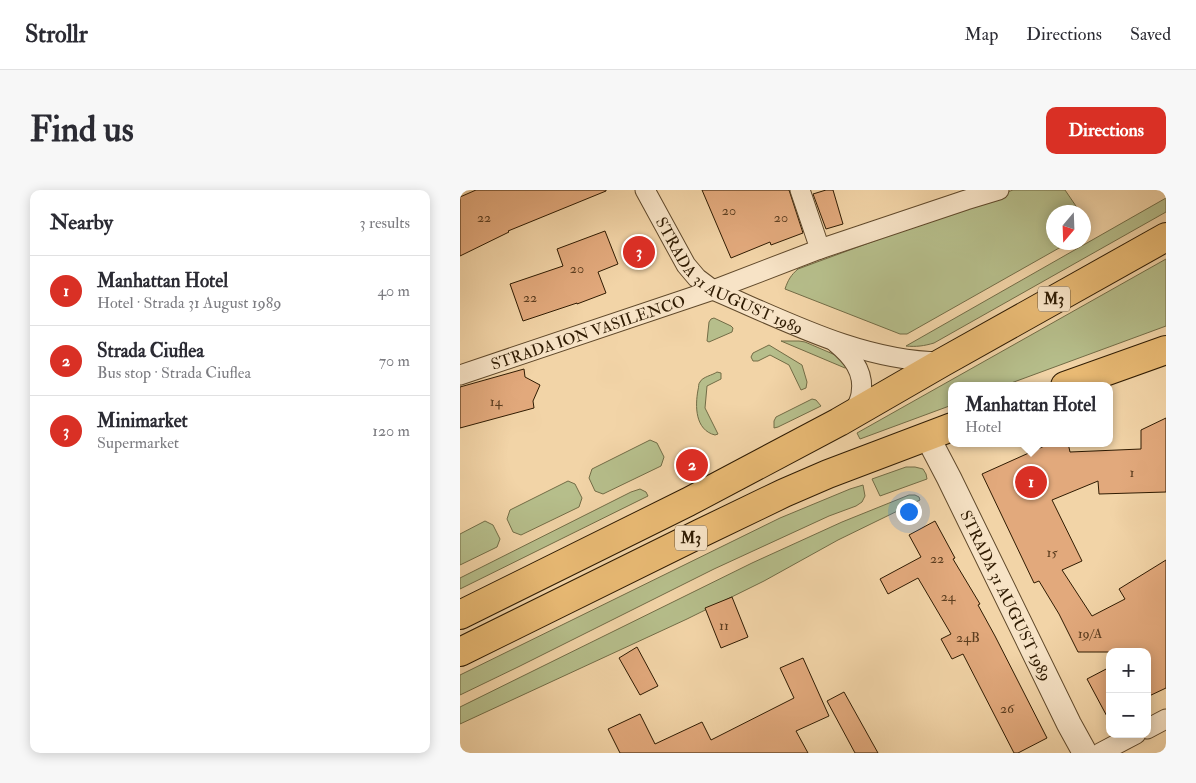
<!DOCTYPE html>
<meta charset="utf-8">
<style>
:root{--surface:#fff;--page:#f7f7f7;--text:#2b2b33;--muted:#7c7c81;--line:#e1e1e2;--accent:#d93025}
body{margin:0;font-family:"IM FELL Double Pica",serif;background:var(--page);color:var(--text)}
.controls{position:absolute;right:15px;bottom:15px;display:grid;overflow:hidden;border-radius:10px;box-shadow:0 2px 12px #0003}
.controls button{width:45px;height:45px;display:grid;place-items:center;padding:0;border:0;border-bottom:1px solid var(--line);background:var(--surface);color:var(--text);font:25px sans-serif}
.compass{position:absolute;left:586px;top:15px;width:45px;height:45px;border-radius:50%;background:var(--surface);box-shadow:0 2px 12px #0003;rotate:199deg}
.you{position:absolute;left:448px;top:321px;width:18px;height:18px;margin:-12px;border:4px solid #fff;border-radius:50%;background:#1a73e8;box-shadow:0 0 0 8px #1a73e833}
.badge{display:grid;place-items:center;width:32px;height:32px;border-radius:50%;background:var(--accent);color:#fff;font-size:16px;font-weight:700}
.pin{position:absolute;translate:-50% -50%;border:2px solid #fff;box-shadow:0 1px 5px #0006}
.popup{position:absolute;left:488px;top:192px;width:165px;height:65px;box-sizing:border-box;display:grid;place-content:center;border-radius:10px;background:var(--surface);filter:drop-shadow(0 1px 4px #0005);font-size:16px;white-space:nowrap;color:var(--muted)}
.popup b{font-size:19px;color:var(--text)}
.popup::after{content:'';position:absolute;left:50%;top:100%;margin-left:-10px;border:10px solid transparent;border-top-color:var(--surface)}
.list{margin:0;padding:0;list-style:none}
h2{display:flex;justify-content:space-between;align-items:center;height:65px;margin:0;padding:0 20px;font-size:21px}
h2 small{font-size:16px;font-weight:400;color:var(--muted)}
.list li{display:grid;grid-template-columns:32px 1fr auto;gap:15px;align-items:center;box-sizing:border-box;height:70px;padding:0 20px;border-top:1px solid var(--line)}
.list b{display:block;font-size:19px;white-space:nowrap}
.list p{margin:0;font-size:16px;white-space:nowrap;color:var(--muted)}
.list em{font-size:16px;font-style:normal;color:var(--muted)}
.map{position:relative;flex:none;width:706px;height:563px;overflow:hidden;border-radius:10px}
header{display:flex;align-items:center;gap:30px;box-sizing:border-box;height:70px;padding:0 25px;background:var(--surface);border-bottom:1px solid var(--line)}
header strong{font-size:24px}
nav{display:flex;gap:28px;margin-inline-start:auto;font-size:18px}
.intro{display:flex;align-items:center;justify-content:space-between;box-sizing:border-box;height:120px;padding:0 30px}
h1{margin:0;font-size:35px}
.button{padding:12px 22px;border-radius:10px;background:var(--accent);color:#fff;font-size:18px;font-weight:700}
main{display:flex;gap:30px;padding:0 30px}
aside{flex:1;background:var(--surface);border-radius:10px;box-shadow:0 2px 12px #0003}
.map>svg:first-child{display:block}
.green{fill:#b6be8b;stroke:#726c46}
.building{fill:#e2a97c;stroke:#2f1b02}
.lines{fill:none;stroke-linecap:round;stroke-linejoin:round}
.minor-casing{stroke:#60492b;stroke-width:21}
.tertiary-casing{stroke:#60492b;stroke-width:26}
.trunk-casing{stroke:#2f1b02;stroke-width:30}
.minor{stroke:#f7e3c6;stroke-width:19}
.tertiary{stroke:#f7e3c6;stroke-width:24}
.trunk{stroke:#e9ba74;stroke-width:28}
.labels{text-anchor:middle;stroke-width:4.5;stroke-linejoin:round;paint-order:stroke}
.number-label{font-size:14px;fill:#5c3e20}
.shield{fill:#f7e3c6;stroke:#6b573d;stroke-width:1}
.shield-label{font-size:15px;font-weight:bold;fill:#2f1b02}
.street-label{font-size:16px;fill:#2f1b02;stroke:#f7e3c6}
</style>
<header>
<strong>Strollr</strong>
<nav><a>Map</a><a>Directions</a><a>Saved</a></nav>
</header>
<div class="intro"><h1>Find us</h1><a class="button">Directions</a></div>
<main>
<aside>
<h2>Nearby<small>3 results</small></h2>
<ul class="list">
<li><span class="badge">1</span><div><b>Manhattan Hotel</b><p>Hotel · Strada 31 August 1989</p></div><em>40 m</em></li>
<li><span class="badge">2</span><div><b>Strada Ciuflea</b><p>Bus stop · Strada Ciuflea</p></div><em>70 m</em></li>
<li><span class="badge">3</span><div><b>Minimarket</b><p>Supermarket</p></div><em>120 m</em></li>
</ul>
</aside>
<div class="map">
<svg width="706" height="563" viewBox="0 0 706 563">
<rect width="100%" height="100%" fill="#f2d4a7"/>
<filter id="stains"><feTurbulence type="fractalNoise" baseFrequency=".004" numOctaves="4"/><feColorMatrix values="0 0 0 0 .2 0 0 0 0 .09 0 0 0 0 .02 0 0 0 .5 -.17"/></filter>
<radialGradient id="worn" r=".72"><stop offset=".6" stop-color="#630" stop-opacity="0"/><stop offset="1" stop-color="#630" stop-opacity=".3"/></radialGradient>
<g class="green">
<path d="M 553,0 L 605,0 L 620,22 L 594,22 L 594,52 L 608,53 L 447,144 L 440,144 L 325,99 C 328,90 331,85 338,79 Z"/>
<path d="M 706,8 L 706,22 L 474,153 C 464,156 456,157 446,156 Z"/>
<path d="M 706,69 L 706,136 L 543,196 L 492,196 L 492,215 L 400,249 L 397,243 Z"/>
<path d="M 254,128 L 271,136 L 273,138 L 272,142 L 249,152 L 247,151 L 249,132 L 251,129 Z"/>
<path d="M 321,151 L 339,151 L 345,152 L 380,167 L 387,177 L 385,178 Z"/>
<path d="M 309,155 L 342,175 L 347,192 L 346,198 L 341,200 L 329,175 L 310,165 L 298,171 L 293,171 L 291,167 L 293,163 Z"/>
<path d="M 257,182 L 261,183 L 261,189 L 247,196 L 245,218 L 258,244 L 255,245 C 235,240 235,216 238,200 C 239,197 238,194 240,192 C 242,187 253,185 257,182 Z"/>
<path d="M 352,209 L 356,210 L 361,216 L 318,237 L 314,238 L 314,231 L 316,227 Z"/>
<path d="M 190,250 L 197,253 L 204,267 L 201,276 L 143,304 L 135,301 L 129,288 L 132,279 Z"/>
<path d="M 446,277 L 455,277 L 463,279 L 466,284 L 467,289 L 420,306 L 412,289 Z"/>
<path d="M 108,291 L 115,294 L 122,308 L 119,317 L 61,345 L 53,342 L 47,329 L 50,320 Z"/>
<path d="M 403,295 L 405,306 L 402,312 L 396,316 L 369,326 L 254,379 L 58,477 L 0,505 L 0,485 L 320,328 L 390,299 Z"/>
<path d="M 180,299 L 186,302 L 188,306 L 0,399 L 0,388 L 171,302 Z"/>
<path d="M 449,305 L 455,305 L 459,307 L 460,310 L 378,350 L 304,391 L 227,429 L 0,534 L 0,517 L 292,373 L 382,332 Z"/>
<path d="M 25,331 L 33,335 L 40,349 L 37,357 L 0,375 L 0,344 Z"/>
</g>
<g class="building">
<path d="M 16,0 L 146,0 L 146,1 L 48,41 L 49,42 L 0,66 L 0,7 Z"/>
<path d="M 242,0 L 329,0 L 343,43 L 311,55 L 310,52 L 271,68 Z"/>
<path d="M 366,0 L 373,0 L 383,34 L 366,39 L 353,4 Z"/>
<path d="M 145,41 L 158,74 L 138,82 L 146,103 L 117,114 L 117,113 L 63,131 L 50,94 L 103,76 L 97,59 Z"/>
<path d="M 64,179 L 65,187 L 80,195 L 73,211 L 74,218 L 0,238 L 0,197 Z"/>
<path d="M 706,228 L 706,302 L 639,304 L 638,291 L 592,310 L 622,371 L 602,380 L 632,426 L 665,409 L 659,399 L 706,370 L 706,498 L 687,507 L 687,462 L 618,462 L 599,424 L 579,391 L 574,393 L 522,284 L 591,253 L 608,253 L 610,262 L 681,259 L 681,240 Z"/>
<path d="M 475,331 L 495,368 L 493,369 L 520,414 L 518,415 L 535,446 L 587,548 L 558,563 L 554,563 L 503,464 L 492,469 L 481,449 L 491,444 L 458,388 L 428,404 L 420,389 L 461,367 L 449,345 Z"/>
<path d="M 272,407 L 288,447 L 261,458 L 245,418 Z"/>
<path d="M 177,457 L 198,496 L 180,505 L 159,468 Z"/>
<path d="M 343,468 L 369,526 L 336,541 L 348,563 L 160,563 L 148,539 L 180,524 L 195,554 L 242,532 L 251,550 L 334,508 L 320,478 Z"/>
<path d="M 650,477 L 650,532 L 627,489 Z"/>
<path d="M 384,502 L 418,563 L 395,563 L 367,511 Z"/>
</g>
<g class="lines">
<defs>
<g id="minor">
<path id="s1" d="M 185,0 L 226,75 L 237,88 L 253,100 C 326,131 401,171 481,172"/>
<path d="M 340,0 L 360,59"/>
<path d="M 376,153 C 392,166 405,182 401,204 C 400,211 396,217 394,223"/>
<path id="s2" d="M 0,185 L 253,100 L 360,59 L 506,10 L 539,0"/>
<path d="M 687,539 L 706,529"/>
<path d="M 640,563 L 676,544"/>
</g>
<g id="tertiary">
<path id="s3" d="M 467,246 L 489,288 L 609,534 L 625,563"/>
</g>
<g id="trunk">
<path d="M 605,196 L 706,160"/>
<path d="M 0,425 L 228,312 L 379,232 L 483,172 L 706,47"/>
<path d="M 0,462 L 241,343 L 324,303 L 368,284 L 492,237"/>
</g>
</defs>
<use href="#minor" class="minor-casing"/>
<use href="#tertiary" class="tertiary-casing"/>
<use href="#trunk" class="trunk-casing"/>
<use href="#minor" class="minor"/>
<use href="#tertiary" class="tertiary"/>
<use href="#trunk" class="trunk"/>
</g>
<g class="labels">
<g class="number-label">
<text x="269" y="25">20</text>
<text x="24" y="32">22</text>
<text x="321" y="32">20</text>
<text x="117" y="83">20</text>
<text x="70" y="112">22</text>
<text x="36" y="216">14</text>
<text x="672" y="287">1</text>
<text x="592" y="367">15</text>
<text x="477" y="373">22</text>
<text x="488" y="411">24</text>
<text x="264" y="440">11</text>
<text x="630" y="448">19/A</text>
<text x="508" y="452">24B</text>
<text x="547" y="523">26</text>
</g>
<g class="shield">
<rect x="578" y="96.5" width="32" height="25" rx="4"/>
<rect x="215" y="335.5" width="32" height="25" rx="4"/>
</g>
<g class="shield-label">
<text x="594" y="114">M3</text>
<text x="231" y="353">M3</text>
</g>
<g class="street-label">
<text dy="6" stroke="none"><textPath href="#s1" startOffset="126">STRADA 31 AUGUST 1989</textPath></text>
<text dy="6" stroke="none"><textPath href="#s2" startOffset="135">STRADA ION VASILENCO</textPath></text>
<text dy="6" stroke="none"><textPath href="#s3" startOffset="178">STRADA 31 AUGUST 1989</textPath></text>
</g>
</g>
<rect width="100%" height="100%" filter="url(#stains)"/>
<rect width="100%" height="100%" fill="url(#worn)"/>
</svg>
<div class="controls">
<button>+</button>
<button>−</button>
</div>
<svg class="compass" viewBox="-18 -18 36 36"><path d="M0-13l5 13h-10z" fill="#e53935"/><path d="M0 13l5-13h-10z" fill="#7c7c81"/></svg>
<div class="you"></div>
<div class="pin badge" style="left:571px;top:292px">1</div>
<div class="popup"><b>Manhattan Hotel</b>Hotel</div>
<div class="pin badge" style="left:232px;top:275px">2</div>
<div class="pin badge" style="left:179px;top:62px">3</div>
</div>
</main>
